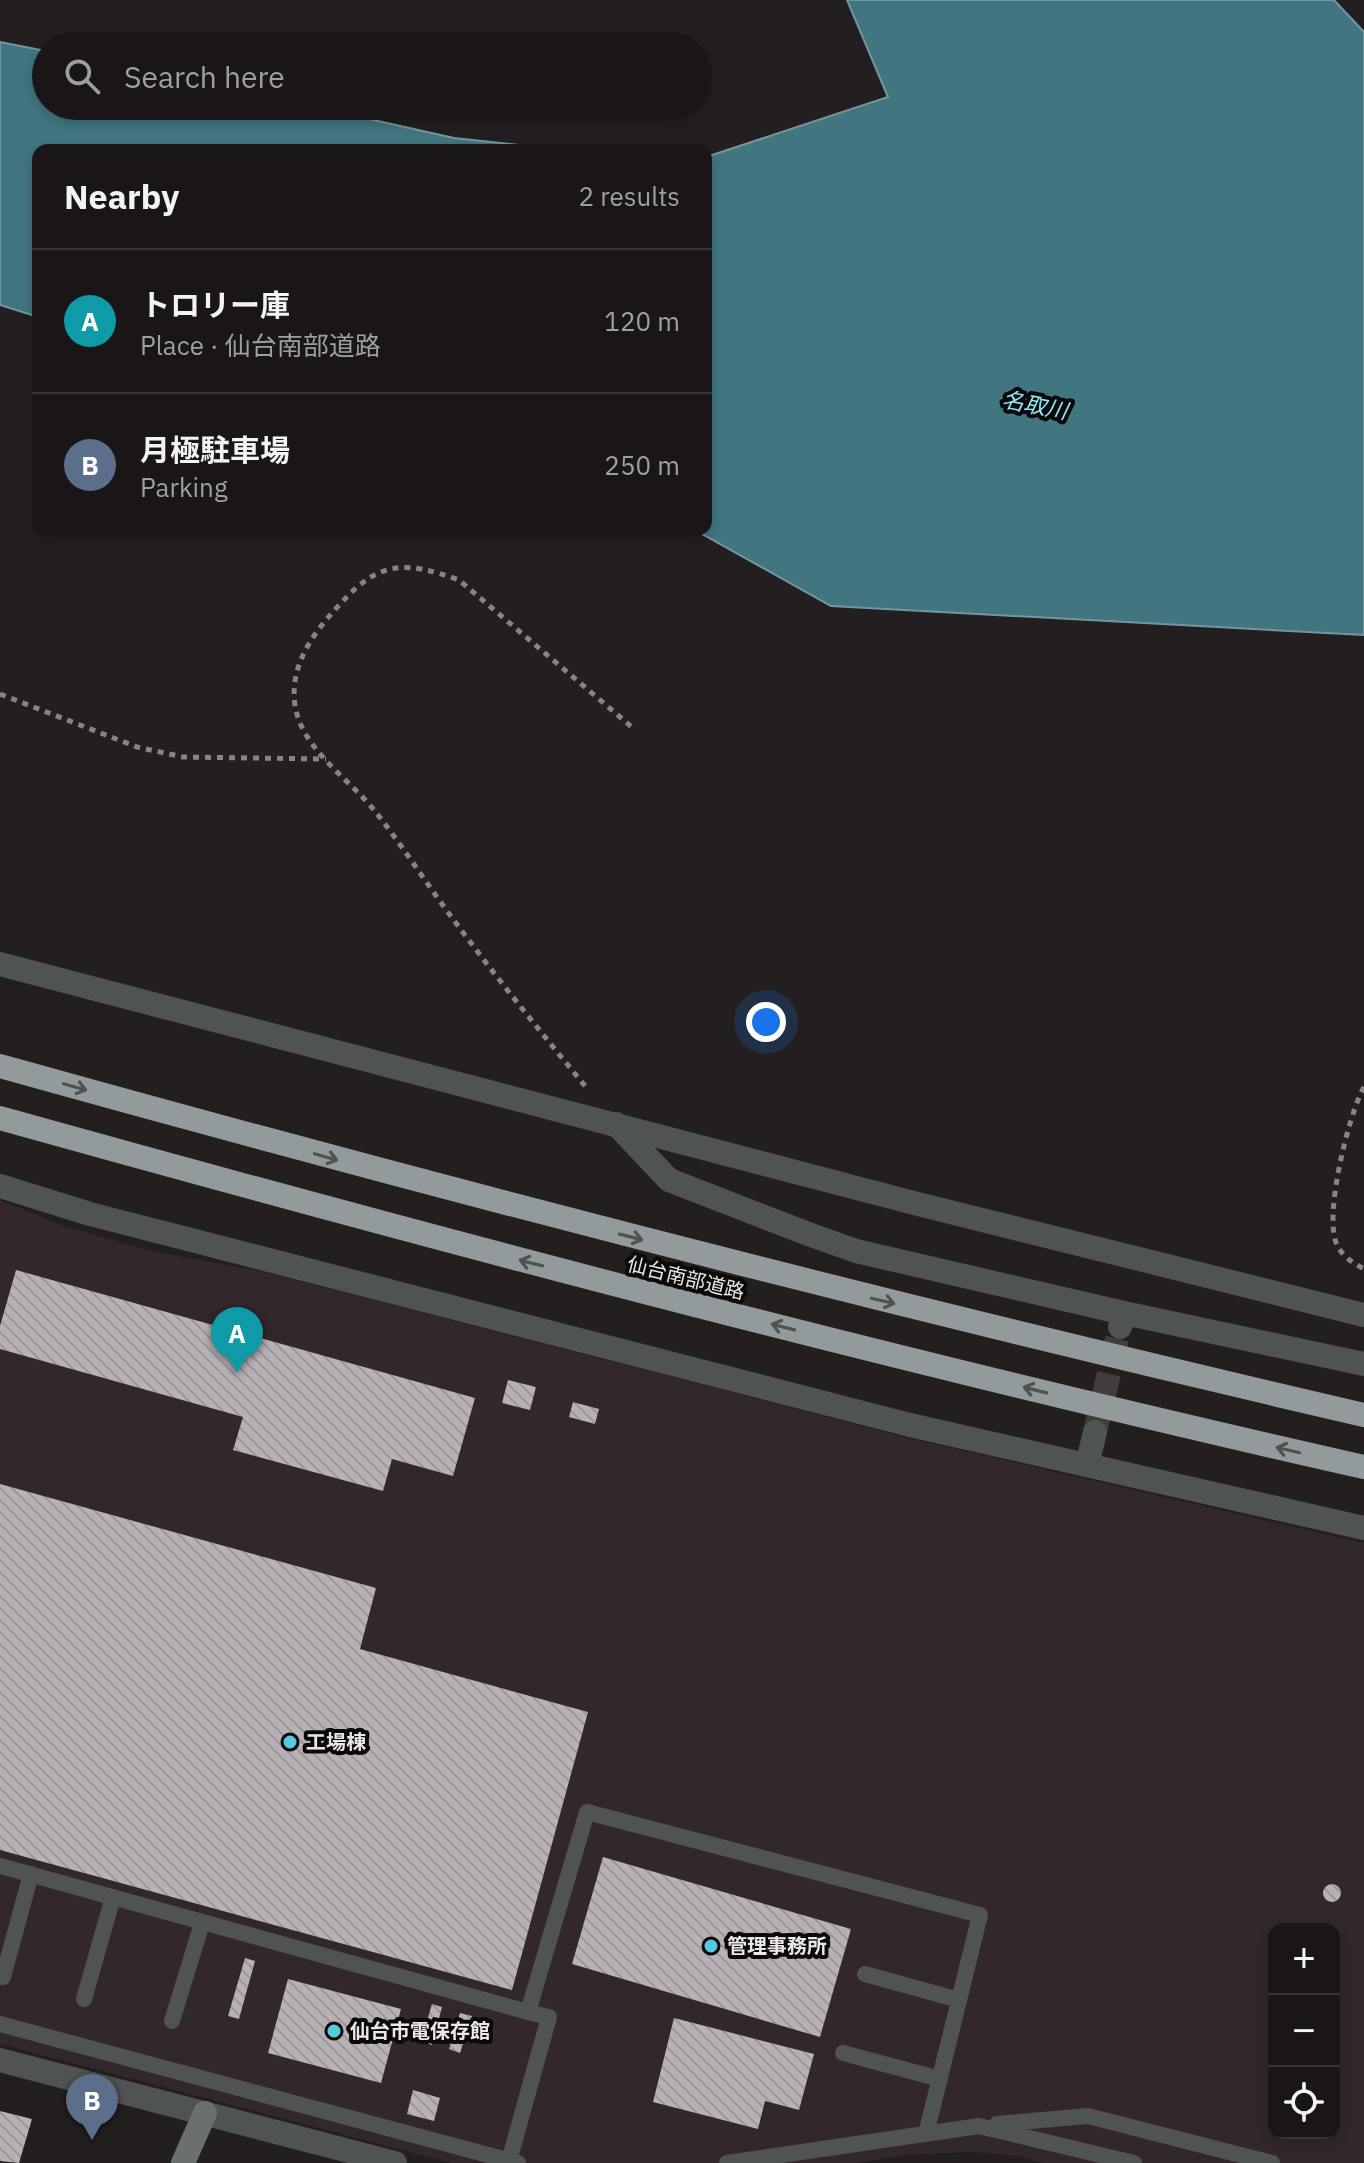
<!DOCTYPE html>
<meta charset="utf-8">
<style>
:root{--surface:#1a1618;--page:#231f21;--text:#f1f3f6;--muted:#9f9fa2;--line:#383537;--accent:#0f766e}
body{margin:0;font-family:"IBM Plex Sans","Noto Sans JP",sans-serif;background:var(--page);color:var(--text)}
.controls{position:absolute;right:24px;bottom:24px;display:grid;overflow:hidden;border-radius:16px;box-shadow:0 4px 12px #0003}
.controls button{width:72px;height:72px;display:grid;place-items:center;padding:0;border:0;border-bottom:2px solid var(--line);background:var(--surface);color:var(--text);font:40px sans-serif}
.you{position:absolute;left:766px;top:1022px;width:28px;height:28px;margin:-20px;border:6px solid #fff;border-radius:50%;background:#1a73e8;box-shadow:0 0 0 12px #1a73e833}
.badge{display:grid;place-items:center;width:52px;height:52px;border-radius:50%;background:var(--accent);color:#fff;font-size:26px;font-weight:700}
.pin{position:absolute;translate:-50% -66px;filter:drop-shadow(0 2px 4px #0008)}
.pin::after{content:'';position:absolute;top:42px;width:28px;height:24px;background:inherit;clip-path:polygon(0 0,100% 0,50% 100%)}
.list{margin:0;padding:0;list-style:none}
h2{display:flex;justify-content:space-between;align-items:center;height:104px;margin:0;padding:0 32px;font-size:34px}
h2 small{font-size:26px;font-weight:400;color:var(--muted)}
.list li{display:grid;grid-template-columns:52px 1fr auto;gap:24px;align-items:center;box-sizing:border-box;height:144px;padding:0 32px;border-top:2px solid var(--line)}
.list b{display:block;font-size:30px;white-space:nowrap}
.list p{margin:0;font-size:26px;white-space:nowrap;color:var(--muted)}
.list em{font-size:26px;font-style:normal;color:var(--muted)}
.icon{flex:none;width:44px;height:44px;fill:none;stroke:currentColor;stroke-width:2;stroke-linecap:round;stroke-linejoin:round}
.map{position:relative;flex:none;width:1364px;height:2163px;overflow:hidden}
.search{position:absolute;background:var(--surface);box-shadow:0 4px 12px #0003;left:32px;top:32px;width:680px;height:88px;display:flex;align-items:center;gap:20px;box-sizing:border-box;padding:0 28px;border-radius:44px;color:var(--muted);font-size:30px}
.panel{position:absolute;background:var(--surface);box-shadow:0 4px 12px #0003;left:32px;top:144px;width:680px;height:392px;border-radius:16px}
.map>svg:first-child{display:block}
.built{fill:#31272d;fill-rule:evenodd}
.water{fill:#41757f;stroke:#74979f;stroke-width:2}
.building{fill:url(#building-back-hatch)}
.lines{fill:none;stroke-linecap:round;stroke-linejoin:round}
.street-tunnel{stroke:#413c3e;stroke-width:24;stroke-dasharray:24 12;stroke-linecap:butt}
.path{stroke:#888486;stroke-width:5;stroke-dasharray:6 6;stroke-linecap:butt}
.lane{stroke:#505353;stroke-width:16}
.street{stroke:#505353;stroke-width:24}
.secondary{stroke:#6b6f70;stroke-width:24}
.highway{stroke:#929a9b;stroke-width:24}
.oneway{stroke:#4e5252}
.poi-dot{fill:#55cadf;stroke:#0b090a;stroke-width:3}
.labels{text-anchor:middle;stroke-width:8;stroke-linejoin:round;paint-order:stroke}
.street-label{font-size:20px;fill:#ebe7e9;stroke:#0b090a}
.poi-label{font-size:20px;font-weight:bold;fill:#ebe7e9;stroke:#0b090a;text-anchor:start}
.water-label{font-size:22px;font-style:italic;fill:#91e9fa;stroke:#0b090a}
</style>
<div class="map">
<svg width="1364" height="2163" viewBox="0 0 1364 2163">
<defs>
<pattern id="building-back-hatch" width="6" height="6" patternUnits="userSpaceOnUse" patternTransform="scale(2)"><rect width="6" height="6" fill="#b8b2b6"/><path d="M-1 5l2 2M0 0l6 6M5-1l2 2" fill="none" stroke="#9c979a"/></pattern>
</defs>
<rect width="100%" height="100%" fill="#231e20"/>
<path class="built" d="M 0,1200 L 64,1226 L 155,1252 L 265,1272 L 917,1440 L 1364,1543 L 1364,2163 L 1043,2163 L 1017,2156 L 970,2152 L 906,2155 L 855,2163 L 451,2163 L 0,2044 ZM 1274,1929 L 1334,1929 L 1334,2133 L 1274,2133 Z"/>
<g class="water">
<path d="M 847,0 L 1334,0 L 1364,32 L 1364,635 L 831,606 L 695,530 L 706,530 L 706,157 L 888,97 Z"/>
<path d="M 0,42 L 46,51 L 46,106 L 311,106 L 454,138 L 565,150 L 38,150 L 38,317 L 0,305 Z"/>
</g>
<g class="building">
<path d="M 16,1270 L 475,1398 L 453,1476 L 392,1459 L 383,1491 L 233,1450 L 243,1417 L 0,1349 L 0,1326 Z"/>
<path d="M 508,1380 L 536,1387 L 530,1410 L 502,1403 Z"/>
<path d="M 573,1402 L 599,1409 L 595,1424 L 569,1417 Z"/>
<path d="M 0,1484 L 376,1588 L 360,1649 L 588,1712 L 512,1990 L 0,1850 Z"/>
<path d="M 603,1857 L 851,1929 L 820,2037 L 572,1964 Z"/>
<circle cx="1332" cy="1893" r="9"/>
<path d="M 245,1958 L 255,1961 L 239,2019 L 228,2016 Z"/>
<path d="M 288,1979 L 401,2009 L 381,2083 L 268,2053 Z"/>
<path d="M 432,2004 L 442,2007 L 432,2045 L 421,2041 Z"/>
<path d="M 460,2013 L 472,2016 L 460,2053 L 449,2049 Z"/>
<path d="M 674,2018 L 814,2054 L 799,2110 L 765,2101 L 758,2129 L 653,2102 Z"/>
<path d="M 413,2090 L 440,2098 L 434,2121 L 407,2114 Z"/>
<path d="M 0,2111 L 32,2119 L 19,2163 L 0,2161 Z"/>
</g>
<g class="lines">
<path class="street-tunnel" d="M 1095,1432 L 1120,1327"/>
<g class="path">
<path d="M 0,694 L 137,747 L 183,757 L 326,759"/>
<path d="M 585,1086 C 540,1031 495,976 453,919 C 426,883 402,845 374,810 C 348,778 301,748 295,705 C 289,664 315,631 341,603 C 380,560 406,561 459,580 L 633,728"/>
<path d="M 1364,1087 C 1349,1113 1323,1217 1337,1245 C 1342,1256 1353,1263 1364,1269"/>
</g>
<g class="lane">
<path d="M 0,1866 L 528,2012"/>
<path d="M 865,1974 L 959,2000"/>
<path d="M 3,1977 L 31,1874"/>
<path d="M 84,1999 L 113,1897"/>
<path d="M 172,2021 L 202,1923"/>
<path d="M 0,2024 L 518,2163"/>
<path d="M 843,2053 L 940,2079"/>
<path d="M 997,2124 L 1088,2116 L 1272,2163"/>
<path d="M 509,2161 L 549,2017 L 528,2012 L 587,1812 L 980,1915 L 926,2134"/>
<path d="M 727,2163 L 979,2126 L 1134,2163"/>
</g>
<g class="street">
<path d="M 0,964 L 914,1203 L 1364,1315"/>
<path d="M 616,1124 L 669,1180 L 811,1235 L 856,1251 L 1124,1313"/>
<path d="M 0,1186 L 90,1214 L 910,1425 L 1364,1528"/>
<path d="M 1120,1327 L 1124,1313 L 1364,1364"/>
<path d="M 1087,1465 L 1095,1432"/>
<path d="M 0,2060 L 395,2163"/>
</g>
<path class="secondary" d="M 183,2163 L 205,2113"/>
<g class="highway">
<path d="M 0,1066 C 452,1192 906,1309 1364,1415"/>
<path d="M 0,1118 C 452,1244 906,1364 1364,1467"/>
</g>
</g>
<defs><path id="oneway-shaft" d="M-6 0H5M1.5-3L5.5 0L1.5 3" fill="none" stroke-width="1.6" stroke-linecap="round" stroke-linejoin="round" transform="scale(2)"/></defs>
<g class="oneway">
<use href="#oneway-shaft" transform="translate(75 1087) rotate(16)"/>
<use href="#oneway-shaft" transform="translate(326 1157) rotate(16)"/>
<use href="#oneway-shaft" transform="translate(631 1237) rotate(14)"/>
<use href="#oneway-shaft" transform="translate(531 1263) rotate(-166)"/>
<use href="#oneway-shaft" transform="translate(883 1301) rotate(13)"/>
<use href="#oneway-shaft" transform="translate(783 1327) rotate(-166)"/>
<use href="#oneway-shaft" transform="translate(1035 1390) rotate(-166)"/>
<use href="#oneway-shaft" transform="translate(1288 1450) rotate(-167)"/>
</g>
<g class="poi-dot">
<circle cx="290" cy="1742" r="8"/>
<circle cx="711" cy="1946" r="8"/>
<circle cx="334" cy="2031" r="8"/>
</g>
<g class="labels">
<g class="street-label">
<text transform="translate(686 1278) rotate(14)" y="7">仙台南部道路</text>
</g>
<g class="poi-label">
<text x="306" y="1749">工場棟</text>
<text x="727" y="1953">管理事務所</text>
<text x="350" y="2038">仙台市電保存館</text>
</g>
<g class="water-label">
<text transform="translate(1035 405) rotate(11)" y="8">名取川</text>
</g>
</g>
</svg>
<div class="controls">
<button>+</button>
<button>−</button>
<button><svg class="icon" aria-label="locate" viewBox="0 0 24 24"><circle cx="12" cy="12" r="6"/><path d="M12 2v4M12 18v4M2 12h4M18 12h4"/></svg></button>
</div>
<div class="you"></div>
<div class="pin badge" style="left:237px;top:1373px;background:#0f9aa8">A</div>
<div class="pin badge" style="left:92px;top:2140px;background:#5c6f8a">B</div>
<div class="search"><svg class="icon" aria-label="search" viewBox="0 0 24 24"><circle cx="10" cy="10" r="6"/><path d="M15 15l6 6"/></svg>Search here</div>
<section class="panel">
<h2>Nearby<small>2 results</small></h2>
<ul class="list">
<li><span class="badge" style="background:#0f9aa8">A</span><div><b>トロリー庫</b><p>Place · 仙台南部道路</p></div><em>120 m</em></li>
<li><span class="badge" style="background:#5c6f8a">B</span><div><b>月極駐車場</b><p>Parking</p></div><em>250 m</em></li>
</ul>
</section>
</div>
